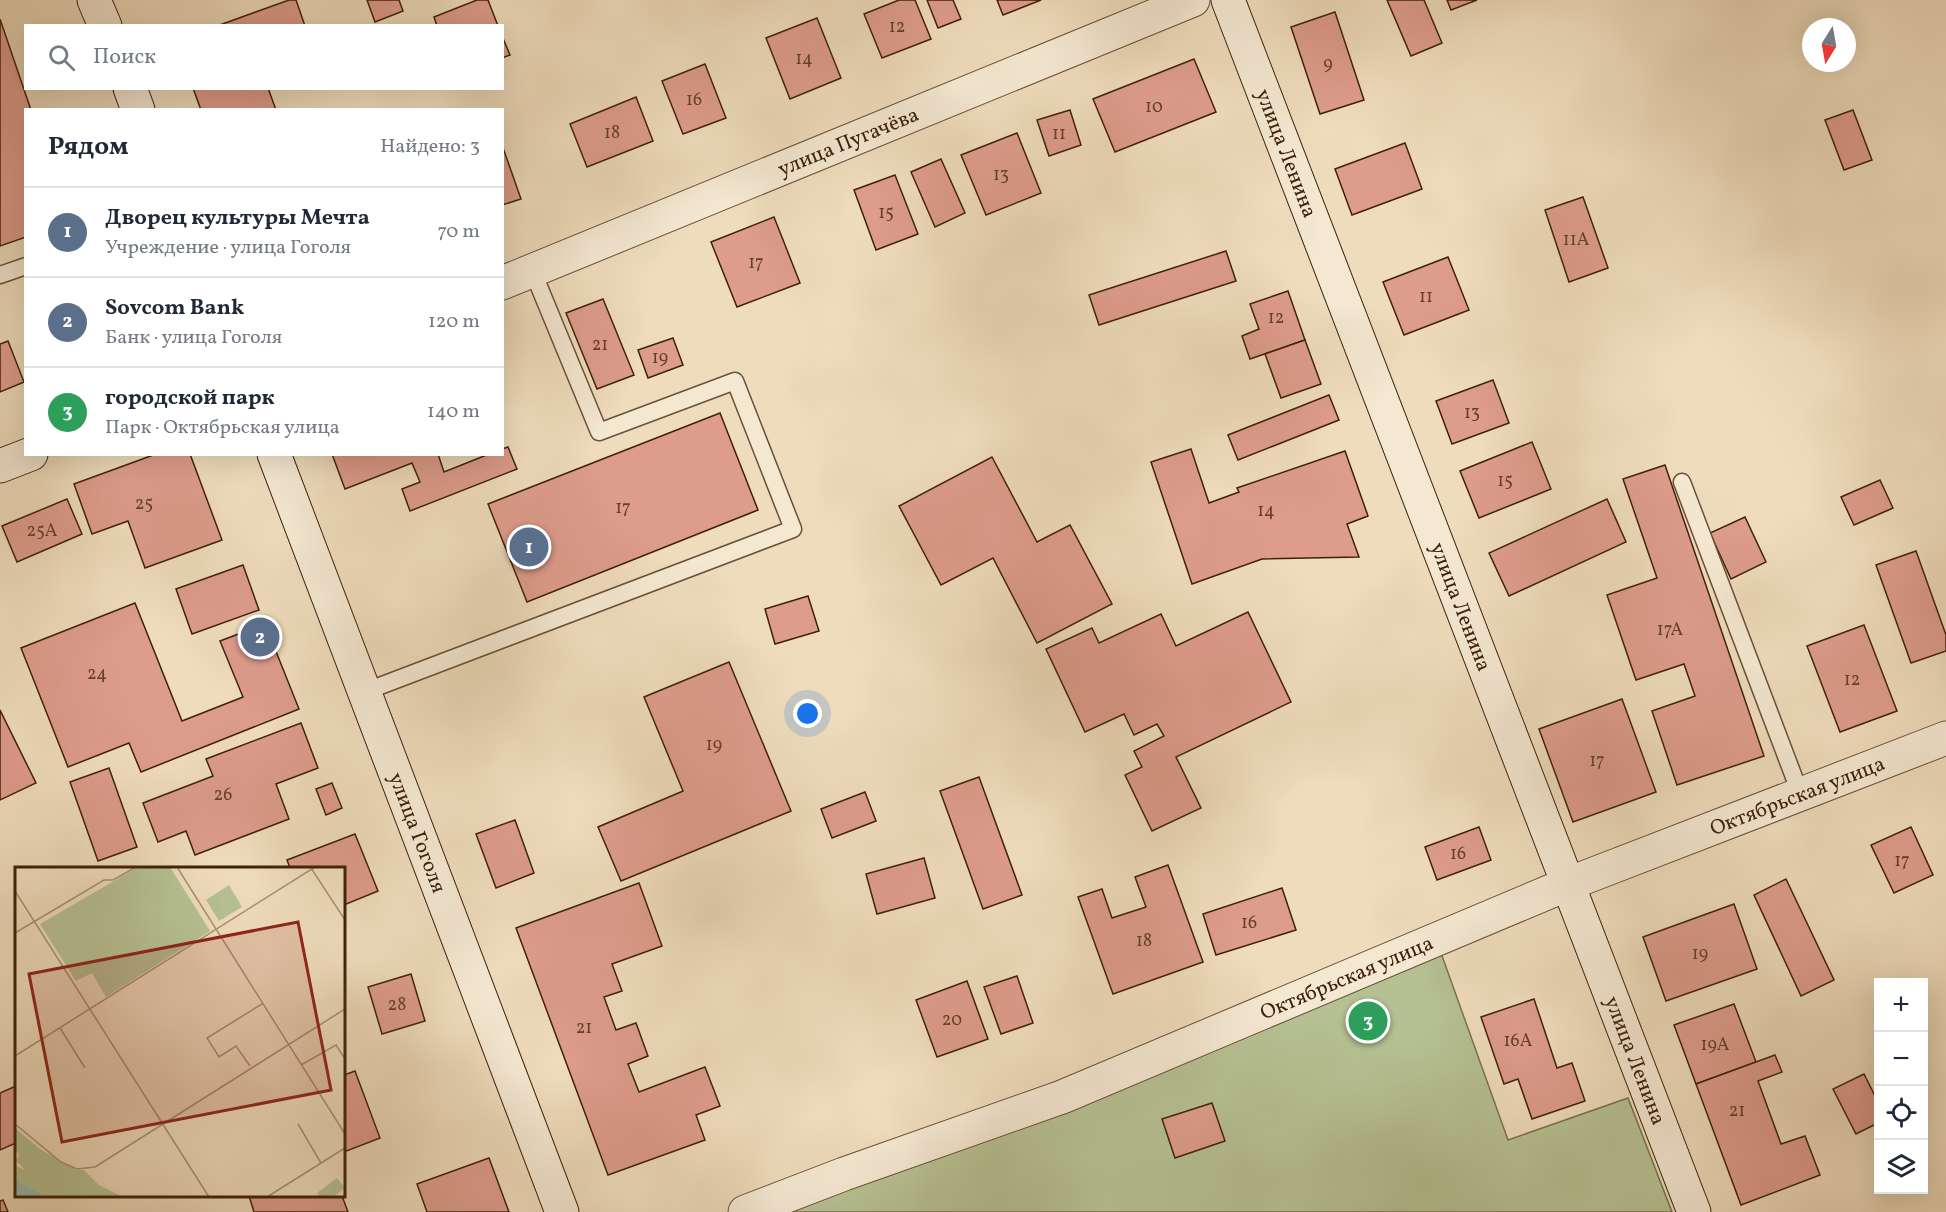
<!DOCTYPE html>
<html lang="ru">
<meta charset="utf-8">
<style>
:root{--surface:#fff;--page:#f6f6f7;--text:#1f2937;--muted:#747a83;--line:#e0e1e3;--accent:#8f2418}
body{margin:0;font-family:Vollkorn,serif;background:var(--page);color:var(--text)}
.controls{position:absolute;right:18px;bottom:18px;display:grid;overflow:hidden;border-radius:0px;box-shadow:0 6px 24px #0002}
.controls button{width:54px;height:54px;display:grid;place-items:center;padding:0;border:0;border-bottom:2px solid var(--line);background:var(--surface);color:var(--text);font:30px sans-serif}
.compass{position:absolute;left:1802px;top:18px;width:54px;height:54px;border-radius:50%;background:var(--surface);box-shadow:0 6px 24px #0002;rotate:191deg}
.you{position:absolute;left:808px;top:714px;width:21px;height:21px;margin:-15px;border:4px solid #fff;border-radius:50%;background:#1a73e8;box-shadow:0 0 0 9px #1a73e833}
.badge{display:grid;place-items:center;width:39px;height:39px;border-radius:50%;background:var(--accent);color:#fff;font-size:20px;font-weight:700}
.pin{position:absolute;translate:-50% -50%;border:3px solid #fff;box-shadow:0 2px 6px #0006}
.list{margin:0;padding:0;list-style:none}
h2{display:flex;justify-content:space-between;align-items:center;height:78px;margin:0;padding:0 24px;font-size:26px}
h2 small{font-size:20px;font-weight:400;color:var(--muted)}
.list li{display:grid;grid-template-columns:39px 1fr auto;gap:18px;align-items:center;box-sizing:border-box;height:90px;padding:0 24px;border-top:2px solid var(--line)}
.list b{display:block;font-size:22px;white-space:nowrap}
.list p{margin:0;font-size:20px;white-space:nowrap;color:var(--muted)}
.list em{font-size:20px;font-style:normal;color:var(--muted)}
.icon{flex:none;width:33px;height:33px;fill:none;stroke:currentColor;stroke-width:2;stroke-linecap:round;stroke-linejoin:round}
.map{position:relative;flex:none;width:1946px;height:1212px;overflow:hidden}
.search{position:absolute;background:var(--surface);box-shadow:0 6px 24px #0002;left:24px;top:24px;width:480px;height:66px;display:flex;align-items:center;gap:15px;box-sizing:border-box;padding:0 21px;border-radius:0px;color:var(--muted);font-size:22px}
.panel{position:absolute;background:var(--surface);box-shadow:0 6px 24px #0002;left:24px;top:108px;width:480px;height:348px;border-radius:0px}
.map>svg:first-child{display:block}
.green{fill:#b6c193;stroke:#7a724e;stroke-width:1.5}
.building{fill:#de9c8c;stroke:#3e2208;stroke-width:1.5}
.lines{fill:none;stroke-linecap:round;stroke-linejoin:round}
.lane-casing{stroke:#6a5035;stroke-width:19}
.street-casing{stroke:#6a5035;stroke-width:35}
.secondary-casing{stroke:#3e2208;stroke-width:35}
.lane{stroke:#f5e8d3;stroke-width:16}
.street{stroke:#f5e8d3;stroke-width:33}
.secondary{stroke:#f5e8d3;stroke-width:33}
.labels{text-anchor:middle;stroke-width:4.5;stroke-linejoin:round;paint-order:stroke}
.number-label{font-size:18px;fill:#664029}
.street-label{font-size:21px;fill:#3e2208;stroke:#f5e8d3}
.inset-road{fill:none;stroke:#a89274;stroke-width:1.5}
.view{fill:#8f2418;fill-opacity:0.15;stroke:#8f2418;stroke-width:3}
.inset-edge{fill:none;stroke:#3e2208;stroke-width:3}
</style>
<div class="map">
<svg width="1946" height="1212" viewBox="0 0 1946 1212">
<rect width="100%" height="100%" fill="#efdcbc"/>
<filter id="stains"><feTurbulence type="fractalNoise" baseFrequency=".00333" numOctaves="4"/><feColorMatrix values="0 0 0 0 .2 0 0 0 0 .09 0 0 0 0 .02 0 0 0 .5 -.17"/></filter>
<radialGradient id="worn" r=".72"><stop offset=".6" stop-color="#630" stop-opacity="0"/><stop offset="1" stop-color="#630" stop-opacity=".3"/></radialGradient>
<path class="green" d="M 1441,953 L 1508,1140 L 1628,1098 L 1672,1212 L 775,1212 Z"/>
<g class="building">
<path d="M 289,0 L 296,0 L 305,26 L 217,26 Z"/>
<path d="M 367,0 L 399,0 L 403,11 L 375,22 Z"/>
<path d="M 477,0 L 488,0 L 498,26 L 437,26 L 434,17 Z"/>
<path d="M 899,0 L 915,0 L 931,39 L 882,58 L 864,14 Z"/>
<path d="M 927,0 L 953,0 L 961,19 L 938,28 Z"/>
<path d="M 997,0 L 1041,0 L 1003,15 Z"/>
<path d="M 1387,0 L 1424,0 L 1442,43 L 1411,56 Z"/>
<path d="M 1447,0 L 1477,0 L 1451,10 Z"/>
<path d="M 1335,12 L 1364,100 L 1320,114 L 1291,27 Z"/>
<path d="M 817,18 L 841,78 L 790,99 L 766,38 Z"/>
<path d="M 0,19 L 31,110 L 26,110 L 26,237 L 0,246 Z"/>
<path d="M 502,36 L 510,55 L 502,58 Z"/>
<path d="M 1194,59 L 1216,112 L 1115,152 L 1093,99 Z"/>
<path d="M 705,64 L 726,118 L 683,134 L 662,81 Z"/>
<path d="M 193,88 L 268,88 L 276,110 L 201,110 Z"/>
<path d="M 636,97 L 653,141 L 587,167 L 570,124 Z"/>
<path d="M 1070,110 L 1081,145 L 1049,156 L 1037,120 Z"/>
<path d="M 1853,110 L 1872,160 L 1844,170 L 1825,120 Z"/>
<path d="M 1017,133 L 1041,193 L 986,215 L 961,155 Z"/>
<path d="M 1405,143 L 1422,189 L 1352,215 L 1335,169 Z"/>
<path d="M 502,145 L 521,199 L 502,205 Z"/>
<path d="M 941,159 L 965,213 L 935,227 L 911,172 Z"/>
<path d="M 895,175 L 918,234 L 876,250 L 854,190 Z"/>
<path d="M 1583,197 L 1608,268 L 1569,282 L 1545,210 Z"/>
<path d="M 774,217 L 800,283 L 737,307 L 711,242 Z"/>
<path d="M 1226,251 L 1236,281 L 1099,325 L 1089,295 Z"/>
<path d="M 1448,257 L 1469,310 L 1404,335 L 1383,282 Z"/>
<path d="M 1288,291 L 1305,340 L 1250,359 L 1242,336 L 1259,329 L 1250,304 Z"/>
<path d="M 603,299 L 634,375 L 597,389 L 566,313 Z"/>
<path d="M 673,338 L 683,365 L 648,378 L 638,350 Z"/>
<path d="M 1305,340 L 1321,384 L 1281,398 L 1265,354 Z"/>
<path d="M 8,341 L 24,382 L 0,392 L 0,344 Z"/>
<path d="M 1493,380 L 1509,423 L 1452,444 L 1436,401 Z"/>
<path d="M 1329,395 L 1339,420 L 1238,460 L 1228,435 Z"/>
<path d="M 720,413 L 758,510 L 527,602 L 488,504 Z"/>
<path d="M 1532,442 L 1551,489 L 1479,518 L 1460,471 Z"/>
<path d="M 508,447 L 517,469 L 410,511 L 402,489 L 420,482 L 412,463 L 345,489 L 332,454 L 438,454 L 444,472 L 489,454 L 502,454 L 502,449 Z"/>
<path d="M 1191,449 L 1209,503 L 1239,492 L 1237,488 L 1345,451 L 1368,516 L 1347,524 L 1359,557 L 1262,559 L 1192,584 L 1151,462 Z"/>
<path d="M 156,454 L 190,454 L 222,540 L 145,568 L 128,521 L 92,534 L 74,484 Z"/>
<path d="M 992,457 L 1037,542 L 1070,525 L 1112,604 L 1037,643 L 993,558 L 941,585 L 899,506 Z"/>
<path d="M 1665,465 L 1764,756 L 1677,785 L 1652,711 L 1695,696 L 1684,664 L 1636,680 L 1607,595 L 1657,578 L 1623,479 Z"/>
<path d="M 1880,480 L 1893,508 L 1854,525 L 1841,497 Z"/>
<path d="M 67,499 L 82,534 L 17,562 L 2,526 Z"/>
<path d="M 1607,499 L 1626,542 L 1509,596 L 1489,553 Z"/>
<path d="M 1745,517 L 1766,562 L 1731,579 L 1710,533 Z"/>
<path d="M 1916,551 L 1946,635 L 1946,651 L 1911,663 L 1876,565 Z"/>
<path d="M 243,565 L 259,610 L 192,634 L 176,589 Z"/>
<path d="M 808,596 L 819,631 L 775,644 L 765,609 Z"/>
<path d="M 135,603 L 182,721 L 243,697 L 220,641 L 265,624 L 299,709 L 141,772 L 129,743 L 68,767 L 21,648 Z"/>
<path d="M 1248,612 L 1291,702 L 1176,757 L 1201,808 L 1152,831 L 1125,775 L 1142,767 L 1134,751 L 1164,736 L 1157,724 L 1134,735 L 1124,714 L 1085,732 L 1046,649 L 1092,628 L 1099,643 L 1161,614 L 1176,646 Z"/>
<path d="M 1864,625 L 1897,711 L 1840,732 L 1807,646 Z"/>
<path d="M 729,662 L 791,811 L 621,881 L 598,827 L 683,791 L 644,697 Z"/>
<path d="M 1622,699 L 1656,792 L 1573,822 L 1539,729 Z"/>
<path d="M 0,710 L 36,783 L 0,800 Z"/>
<path d="M 301,723 L 318,768 L 276,784 L 289,819 L 195,855 L 186,831 L 158,842 L 143,803 L 213,776 L 206,759 Z"/>
<path d="M 109,768 L 137,847 L 98,861 L 70,782 Z"/>
<path d="M 979,777 L 1022,895 L 983,909 L 940,791 Z"/>
<path d="M 332,783 L 342,808 L 326,815 L 316,789 Z"/>
<path d="M 865,792 L 876,821 L 832,838 L 821,809 Z"/>
<path d="M 515,820 L 534,873 L 496,888 L 476,834 Z"/>
<path d="M 1479,827 L 1491,860 L 1437,880 L 1425,847 Z"/>
<path d="M 1911,827 L 1933,875 L 1894,893 L 1871,845 Z"/>
<path d="M 355,834 L 378,891 L 344,905 L 344,868 L 290,868 L 287,860 Z"/>
<path d="M 924,858 L 935,898 L 877,914 L 866,874 Z"/>
<path d="M 1168,865 L 1203,962 L 1113,994 L 1078,897 L 1102,889 L 1112,918 L 1146,907 L 1135,877 Z"/>
<path d="M 1786,879 L 1834,980 L 1801,996 L 1754,895 Z"/>
<path d="M 639,883 L 662,946 L 612,964 L 622,991 L 604,997 L 616,1030 L 636,1023 L 648,1056 L 628,1064 L 639,1092 L 705,1067 L 720,1106 L 696,1115 L 705,1140 L 608,1175 L 516,928 Z"/>
<path d="M 1282,888 L 1296,930 L 1216,955 L 1203,914 Z"/>
<path d="M 1734,904 L 1757,969 L 1666,1001 L 1643,937 Z"/>
<path d="M 411,974 L 425,1021 L 382,1034 L 368,987 Z"/>
<path d="M 1017,976 L 1033,1023 L 1001,1034 L 984,987 Z"/>
<path d="M 967,981 L 988,1039 L 937,1057 L 916,1000 Z"/>
<path d="M 1534,999 L 1557,1068 L 1572,1063 L 1585,1101 L 1532,1119 L 1518,1079 L 1504,1084 L 1481,1017 Z"/>
<path d="M 1734,1004 L 1756,1062 L 1696,1084 L 1674,1025 Z"/>
<path d="M 1775,1055 L 1782,1072 L 1758,1081 L 1781,1144 L 1805,1136 L 1820,1175 L 1741,1205 L 1696,1084 Z"/>
<path d="M 355,1071 L 380,1138 L 344,1152 L 344,1075 Z"/>
<path d="M 1864,1074 L 1878,1102 L 1878,1123 L 1856,1134 L 1833,1089 Z"/>
<path d="M 16,1086 L 16,1143 L 0,1150 L 0,1093 Z"/>
<path d="M 1212,1103 L 1225,1141 L 1175,1158 L 1162,1119 Z"/>
<path d="M 489,1158 L 509,1212 L 427,1212 L 417,1184 Z"/>
<path d="M 249,1196 L 342,1196 L 348,1212 L 254,1212 Z"/>
<path d="M 3,1200 L 8,1212 L 0,1212 L 0,1201 Z"/>
</g>
<g class="lines">
<defs>
<g id="lane">
<path d="M 0,275 L 26,266"/>
<path d="M 1682,482 L 1800,793"/>
<path d="M 364,692 L 793,529 L 735,381 L 599,432 L 533,272"/>
</g>
<g id="street">
<path id="s1" d="M 502,283 L 1193,0"/>
<path id="s2" d="M 745,1212 L 844,1174 L 1062,1097 L 1568,884 L 1946,738"/>
</g>
<g id="secondary">
<path d="M 94,0 L 105,26"/>
<path id="s3" d="M 1228,0 L 1694,1212"/>
<path d="M 130,88 L 138,110"/>
<path id="s4" d="M 274,454 L 562,1212"/>
<path d="M 0,466 L 31,454"/>
</g>
</defs>
<use href="#lane" class="lane-casing"/>
<use href="#street" class="street-casing"/>
<use href="#secondary" class="secondary-casing"/>
<use href="#lane" class="lane"/>
<use href="#street" class="street"/>
<use href="#secondary" class="secondary"/>
</g>
<g class="labels">
<g class="number-label">
<text x="897" y="32">12</text>
<text x="804" y="64">14</text>
<text x="1328" y="69">9</text>
<text x="694" y="105">16</text>
<text x="1154" y="112">10</text>
<text x="612" y="138">18</text>
<text x="1059" y="139">11</text>
<text x="1001" y="180">13</text>
<text x="886" y="218">15</text>
<text x="1576" y="245">11А</text>
<text x="756" y="268">17</text>
<text x="1426" y="302">11</text>
<text x="1276" y="323">12</text>
<text x="600" y="350">21</text>
<text x="660" y="363">19</text>
<text x="1472" y="418">13</text>
<text x="1505" y="486">15</text>
<text x="144" y="509">25</text>
<text x="623" y="513">17</text>
<text x="1266" y="516">14</text>
<text x="42" y="536">25А</text>
<text x="1670" y="635">17А</text>
<text x="97" y="679">24</text>
<text x="1852" y="685">12</text>
<text x="714" y="750">19</text>
<text x="1597" y="766">17</text>
<text x="223" y="800">26</text>
<text x="1458" y="859">16</text>
<text x="1902" y="866">17</text>
<text x="1249" y="928">16</text>
<text x="1144" y="946">18</text>
<text x="1700" y="959">19</text>
<text x="397" y="1010">28</text>
<text x="952" y="1025">20</text>
<text x="584" y="1033">21</text>
<text x="1518" y="1046">16А</text>
<text x="1715" y="1050">19А</text>
<text x="1737" y="1116">21</text>
</g>
<g class="street-label">
<text dy="7" stroke="none"><textPath href="#s1" startOffset="374">улица Пугачёва</textPath></text>
<text dy="7" stroke="none"><textPath href="#s3" startOffset="164">улица Ленина</textPath></text>
<text dy="7" stroke="none"><textPath href="#s3" startOffset="650">улица Ленина</textPath></text>
<text dy="7" stroke="none"><textPath href="#s2" startOffset="1132">Октябрьская улица</textPath></text>
<text dy="7" stroke="none"><textPath href="#s4" startOffset="405">улица Гоголя</textPath></text>
<text dy="7" stroke="none"><textPath href="#s2" startOffset="646">Октябрьская улица</textPath></text>
<text dy="7" stroke="none"><textPath href="#s3" startOffset="1136">улица Ленина</textPath></text>
</g>
</g>
<g transform="translate(15 867)">
<rect width="330" height="330" fill="#efdcbc"/>
<path d="M 123,0 L 155,0 L 195,64 L 91,130 L 77,106 L 61,114 L 25,57 ZM 214,18 L 227,40 L 204,54 L 191,33 ZM 0,261 L 25,282 L 61,303 L 69,303 L 84,318 L 108,330 L 32,330 L 0,312 L 0,299 L 11,303 L 1,294 L 4,288 L 0,283 ZM 322,311 L 330,321 L 318,330 L 305,330 L 302,326 Z" fill="#b6c193"/>
<path d="M 0,312 L 32,330 L 0,330 Z" fill="#9abcb1"/>
<path class="inset-road" d="M 162,0 L 330,267M 296,1 L 330,53M 0,24 L 194,330M 0,66 L 89,13 L 98,13 L 121,0M 45,161 L 70,201M 0,189 L 300,0M 286,198 L 321,178 L 330,192M 235,199 L 221,179 L 204,190 L 192,171 L 247,137M 0,257 L 46,295 L 62,302 L 80,300 L 330,142M 283,257 L 306,296M 252,330 L 330,281"/>
<path class="view" d="M 283,55 L 316,223 L 47,275 L 14,107 Z"/>
<rect width="330" height="330" class="inset-edge"/>
</g>
<rect width="100%" height="100%" filter="url(#stains)"/>
<rect width="100%" height="100%" fill="url(#worn)"/>
</svg>
<div class="controls">
<button>+</button>
<button>−</button>
<button><svg class="icon" aria-label="locate" viewBox="0 0 24 24"><circle cx="12" cy="12" r="6"/><path d="M12 2v4M12 18v4M2 12h4M18 12h4"/></svg></button>
<button><svg class="icon" aria-label="layers" viewBox="0 0 24 24"><path d="M12 4l9 5-9 5-9-5zM3 14l9 5 9-5"/></svg></button>
</div>
<svg class="compass" viewBox="-18 -18 36 36"><path d="M0-13l5 13h-10z" fill="#e53935"/><path d="M0 13l5-13h-10z" fill="#747a83"/></svg>
<div class="you"></div>
<div class="pin badge" style="left:529px;top:547px;background:#5c6f8a">1</div>
<div class="pin badge" style="left:260px;top:637px;background:#5c6f8a">2</div>
<div class="pin badge" style="left:1368px;top:1021px;background:#2e9e5b">3</div>
<div class="search"><svg class="icon" aria-label="search" viewBox="0 0 24 24"><circle cx="10" cy="10" r="6"/><path d="M15 15l6 6"/></svg>Поиск</div>
<section class="panel">
<h2>Рядом<small>Найдено: 3</small></h2>
<ul class="list">
<li><span class="badge" style="background:#5c6f8a">1</span><div><b>Дворец культуры Мечта</b><p>Учреждение · улица Гоголя</p></div><em>70 m</em></li>
<li><span class="badge" style="background:#5c6f8a">2</span><div><b>Sovcom Bank</b><p>Банк · улица Гоголя</p></div><em>120 m</em></li>
<li><span class="badge" style="background:#2e9e5b">3</span><div><b>городской парк</b><p>Парк · Октябрьская улица</p></div><em>140 m</em></li>
</ul>
</section>
</div>
